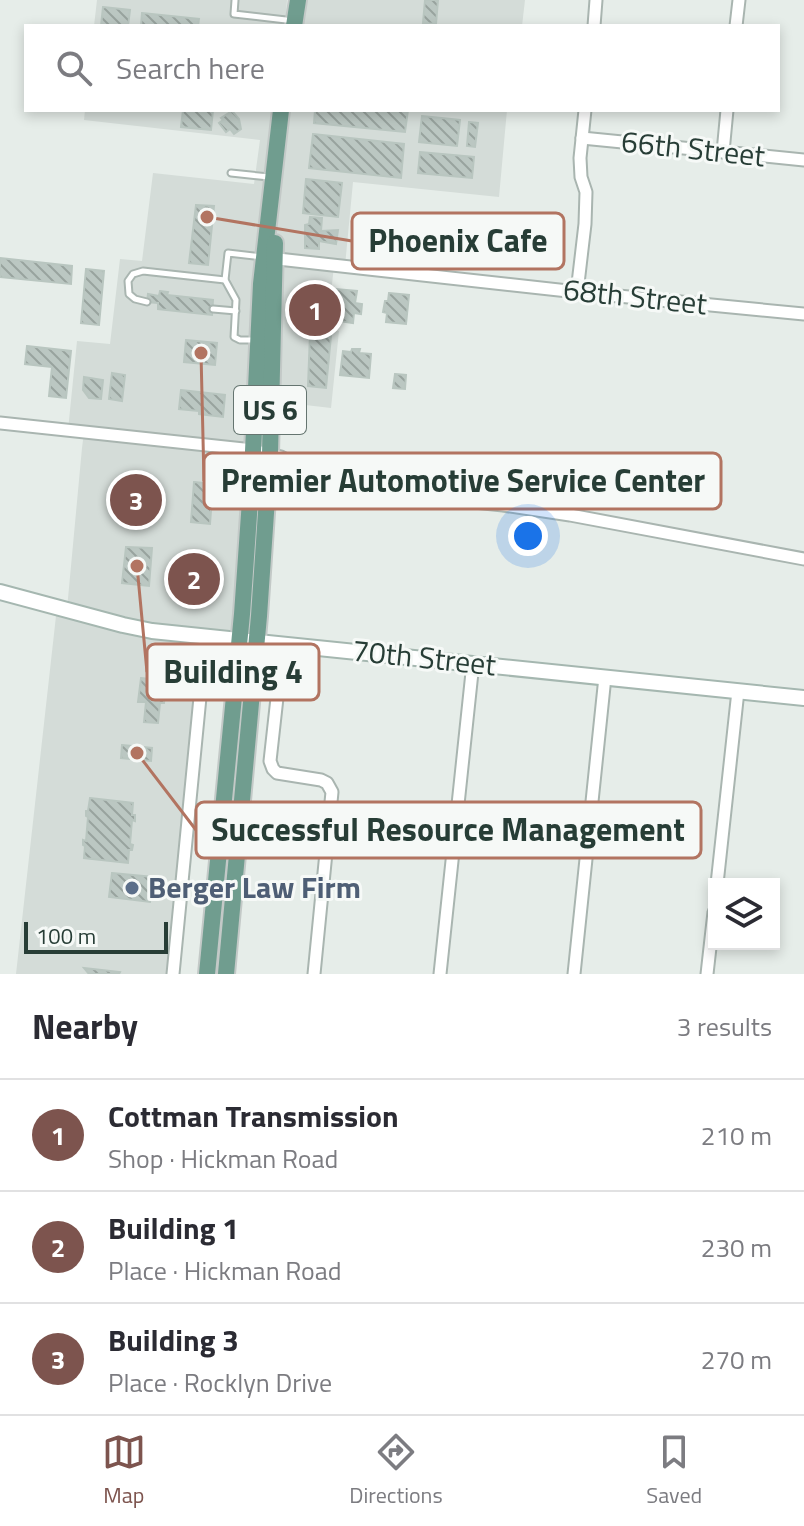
<!DOCTYPE html>
<meta charset="utf-8">
<style>
:root{--surface:#fff;--page:#f2f2f3;--text:#2b2b33;--muted:#7c7c81;--line:#e1e1e2;--accent:#7d544e}
body{margin:0;font-family:"Titillium Web",sans-serif;background:var(--page);color:var(--text)}
.controls{position:absolute;right:24px;bottom:24px;display:grid;overflow:hidden;border-radius:0px;box-shadow:0 4px 12px #0003}
.controls button{width:72px;height:72px;display:grid;place-items:center;padding:0;border:0;border-bottom:2px solid var(--line);background:var(--surface);color:var(--text);font:40px sans-serif}
.scale{position:absolute;left:24px;bottom:20px;width:144px;box-sizing:border-box;padding-left:8px;border:4px solid #273d36;border-top:0;font-size:22px;line-height:28px;white-space:nowrap;color:#273d36;-webkit-text-stroke:6px #f6f9f7;paint-order:stroke}
.you{position:absolute;left:528px;top:536px;width:28px;height:28px;margin:-20px;border:6px solid #fff;border-radius:50%;background:#1a73e8;box-shadow:0 0 0 12px #1a73e833}
.badge{display:grid;place-items:center;width:52px;height:52px;border-radius:50%;background:var(--accent);color:#fff;font-size:26px;font-weight:700}
.pin{position:absolute;translate:-50% -50%;border:4px solid #fff;box-shadow:0 2px 8px #0006}
.list{margin:0;padding:0;list-style:none}
h2{display:flex;justify-content:space-between;align-items:center;height:104px;margin:0;padding:0 32px;font-size:34px}
h2 small{font-size:26px;font-weight:400;color:var(--muted)}
.list li{display:grid;grid-template-columns:52px 1fr auto;gap:24px;align-items:center;box-sizing:border-box;height:112px;padding:0 32px;border-top:2px solid var(--line)}
.list b{display:block;font-size:30px;white-space:nowrap}
.list p{margin:0;font-size:26px;white-space:nowrap;color:var(--muted)}
.list em{font-size:26px;font-style:normal;color:var(--muted)}
.icon{flex:none;width:44px;height:44px;fill:none;stroke:currentColor;stroke-width:2;stroke-linecap:round;stroke-linejoin:round}
.map{position:relative;flex:none;width:804px;height:974px;overflow:hidden}
.search{position:absolute;background:var(--surface);box-shadow:0 4px 12px #0003;left:24px;right:24px;top:24px;height:88px;display:flex;align-items:center;gap:20px;box-sizing:border-box;padding:0 28px;border-radius:0px;color:var(--muted);font-size:30px}
.sheet{height:440px;background:var(--surface)}
nav{display:flex;justify-content:space-around;align-items:center;box-sizing:border-box;height:112px;border-top:2px solid var(--line);background:var(--surface);font-size:22px;color:var(--muted)}
nav a{display:grid;justify-items:center;gap:4px}
nav .on{color:var(--accent)}
.map>svg:first-child{display:block}
.built{fill:#d4dcd8}
.building{fill:url(#building-back-hatch);stroke:#b9c6c0;stroke-width:2}
.lines{fill:none;stroke-linecap:round;stroke-linejoin:round}
.lane-casing{stroke:#a9b5b0;stroke-width:9}
.street-casing{stroke:#a9b5b0;stroke-width:15}
.secondary-casing{stroke:#a5b7b0;stroke-width:18}
.primary-casing{stroke:#c3c9c7;stroke-width:20}
.lane{stroke:#fff;stroke-width:5}
.street{stroke:#fff;stroke-width:11}
.secondary{stroke:#fff;stroke-width:14}
.primary{stroke:#709d8f;stroke-width:16}
.service-dot{fill:#5c6f8a;stroke:#f6f9f7;stroke-width:3}
.labels{text-anchor:middle;stroke-width:6;stroke-linejoin:round;paint-order:stroke}
.shield{fill:#f6f9f7;stroke:#657570;stroke-width:2}
.shield-label{font-size:28px;font-weight:bold;fill:#273d36}
.street-label{font-size:30px;fill:#273d36;stroke:#f6f9f7}
.service-label{font-size:30px;font-weight:bold;fill:#4e5e75;stroke:#f6f9f7;text-anchor:start}
.leader{fill:none;stroke:#b27461;stroke-width:3}
.callout-dot{fill:#b27461;stroke:#f6f9f7;stroke-width:3}
.callout{fill:#f6f9f7;stroke:#b27461;stroke-width:3}
.callout-label{font-size:32px;text-anchor:middle;font-weight:bold;fill:#273d36}
</style>
<div class="map">
<svg width="804" height="974" viewBox="0 0 804 974">
<defs>
<pattern id="building-back-hatch" width="6" height="6" patternUnits="userSpaceOnUse" patternTransform="scale(2)"><rect width="6" height="6" fill="#bbc7c2"/><path d="M-1 5l2 2M0 0l6 6M5-1l2 2" fill="none" stroke="#98a39e"/></pattern>
</defs>
<rect width="100%" height="100%" fill="#e6ede9"/>
<g class="built">
<path d="M 97,0 L 287,0 L 285,26 L 94,26 Z"/>
<path d="M 298,0 L 525,0 L 522,26 L 294,26 Z"/>
<path d="M 85,110 L 507,110 L 499,197 L 353,182 L 345,266 L 334,266 L 328,320 L 327,330 L 339,331 L 331,408 L 271,401 L 276,218 L 239,639 L 206,636 L 173,974 L 16,974 L 57,607 L 67,609 L 82,448 L 84,432 L 68,430 L 77,341 L 110,344 L 120,259 L 142,261 L 153,173 L 254,184 L 260,140 L 84,120 Z"/>
</g>
<g class="building">
<path d="M 425,0 L 438,0 L 436,24 L 423,23 Z"/>
<path d="M 103,7 L 130,10 L 128,26 L 101,26 Z"/>
<path d="M 142,13 L 199,19 L 198,26 L 141,26 Z"/>
<path d="M 183,110 L 213,110 L 211,130 L 181,127 Z"/>
<path d="M 315,110 L 408,110 L 405,132 L 314,123 Z"/>
<path d="M 232,111 L 239,119 L 241,129 L 234,134 L 230,129 L 226,132 L 219,123 L 223,120 L 221,118 Z"/>
<path d="M 422,116 L 460,120 L 457,146 L 419,142 Z"/>
<path d="M 469,122 L 478,123 L 475,147 L 467,146 Z"/>
<path d="M 313,134 L 404,144 L 401,178 L 309,168 Z"/>
<path d="M 420,152 L 474,157 L 472,178 L 418,173 Z"/>
<path d="M 306,179 L 342,183 L 338,217 L 303,213 Z"/>
<path d="M 196,205 L 214,206 L 208,265 L 189,263 Z"/>
<path d="M 310,217 L 322,218 L 321,231 L 338,230 L 336,244 L 319,241 L 319,249 L 305,248 L 305,225 L 309,224 Z"/>
<path d="M 0,258 L 72,266 L 71,284 L 0,277 Z"/>
<path d="M 86,269 L 104,271 L 99,325 L 81,323 Z"/>
<path d="M 307,285 L 321,287 L 319,299 L 325,300 L 321,335 L 331,336 L 326,388 L 308,386 L 310,334 L 306,334 Z"/>
<path d="M 335,289 L 357,291 L 355,303 L 362,304 L 361,314 L 354,313 L 353,323 L 332,320 Z"/>
<path d="M 160,291 L 168,292 L 167,295 L 213,300 L 212,315 L 158,309 L 158,303 L 147,302 L 148,294 L 159,296 Z"/>
<path d="M 389,293 L 409,295 L 406,324 L 386,322 L 387,313 L 383,312 L 385,301 L 388,301 Z"/>
<path d="M 186,340 L 217,343 L 215,365 L 184,362 Z"/>
<path d="M 27,346 L 71,351 L 66,398 L 49,396 L 52,367 L 25,364 Z"/>
<path d="M 352,349 L 360,349 L 359,353 L 371,354 L 369,378 L 340,375 L 343,351 L 351,352 Z"/>
<path d="M 112,373 L 125,375 L 122,401 L 109,399 Z"/>
<path d="M 395,374 L 406,375 L 405,389 L 393,388 Z"/>
<path d="M 84,377 L 103,380 L 101,399 L 89,398 L 83,390 Z"/>
<path d="M 181,390 L 225,395 L 223,417 L 199,414 L 199,411 L 179,409 Z"/>
<path d="M 194,482 L 213,484 L 210,524 L 191,522 Z"/>
<path d="M 115,487 L 159,491 L 157,513 L 112,509 Z"/>
<path d="M 126,547 L 152,548 L 149,586 L 122,583 Z"/>
<path d="M 187,552 L 206,554 L 201,607 L 182,605 Z"/>
<path d="M 141,678 L 166,681 L 164,703 L 160,703 L 158,723 L 144,722 L 146,702 L 138,702 Z"/>
<path d="M 122,745 L 152,748 L 151,761 L 121,758 Z"/>
<path d="M 90,798 L 133,803 L 132,815 L 135,815 L 135,821 L 132,820 L 130,844 L 133,845 L 132,850 L 129,850 L 128,863 L 84,858 L 85,846 L 83,845 L 83,840 L 86,841 L 88,817 L 86,816 L 86,811 L 88,811 Z"/>
<path d="M 112,873 L 153,877 L 152,884 L 155,884 L 154,893 L 151,893 L 150,902 L 109,897 Z"/>
<path d="M 84,968 L 120,972 L 119,974 L 89,974 Z"/>
</g>
<g class="lines">
<defs>
<g id="lane">
<path d="M 235,0 L 234,14 L 286,20"/>
<path d="M 231,173 L 269,177"/>
<path d="M 147,302 L 135,299 L 129,294 L 128,281 L 133,274 L 143,271 L 225,280"/>
<path d="M 213,309 L 236,311"/>
<path d="M 254,340 L 240,340 L 234,337 L 236,300 L 225,280 L 228,253 L 263,257"/>
</g>
<g id="street">
<path d="M 594,26 L 596,0"/>
<path d="M 736,26 L 739,0"/>
<path d="M 582,138 L 804,160"/>
<path d="M 723,152 L 727,110"/>
<path d="M 269,258 L 577,292 L 804,314"/>
<path d="M 577,292 L 585,224 L 586,192 L 581,177 L 580,158 L 585,110"/>
<path d="M 0,423 L 253,450 L 281,457 L 329,484 L 348,489 L 503,505 L 570,515 L 804,559"/>
<path d="M 283,644 L 270,761 L 273,769 L 277,773 L 321,780 L 327,783 L 332,792 L 314,974"/>
<path d="M 717,884 L 738,691"/>
<path d="M 173,974 L 206,636"/>
<path d="M 440,974 L 473,663"/>
<path d="M 574,974 L 605,677"/>
<path d="M 707,974 L 714,912"/>
</g>
<path id="secondary" d="M 0,592 L 123,625 L 152,631 L 804,698"/>
<g id="primary">
<path d="M 294,26 L 298,0"/>
<path d="M 207,974 L 242,614 L 252,472 L 261,284 L 281,110"/>
<path d="M 226,974 L 259,616 L 270,454 L 275,243"/>
</g>
</defs>
<use href="#lane" class="lane-casing"/>
<use href="#street" class="street-casing"/>
<use href="#secondary" class="secondary-casing"/>
<use href="#primary" class="primary-casing"/>
<use href="#lane" class="lane"/>
<use href="#street" class="street"/>
<use href="#secondary" class="secondary"/>
<use href="#primary" class="primary"/>
</g>
<circle class="service-dot" cx="132" cy="888" r="8"/>
<g class="labels">
<rect class="shield" x="234" y="386" width="72" height="48" rx="6"/>
<g class="shield-label">
<text x="270" y="420">US 6</text>
</g>
<g class="street-label">
<text transform="translate(693 149) rotate(6)" y="10">66th Street</text>
<text transform="translate(635 297) rotate(6)" y="10">68th Street</text>
<text transform="translate(424 658) rotate(6)" y="10">70th Street</text>
</g>
<g class="service-label">
<text x="148" y="898">Berger Law Firm</text>
</g>
</g>
<path class="leader" d="M207 217L352 241M201 353L204 481M137 566L147 672M137 753L196 830"/>
<g class="callout-dot">
<circle cx="207" cy="217" r="8"/>
<circle cx="201" cy="353" r="8"/>
<circle cx="137" cy="566" r="8"/>
<circle cx="137" cy="753" r="8"/>
</g>
<g class="callout">
<rect x="352" y="213" width="212" height="56" rx="8"/>
<rect x="204" y="453" width="517" height="56" rx="8"/>
<rect x="147" y="644" width="172" height="56" rx="8"/>
<rect x="196" y="802" width="505" height="56" rx="8"/>
</g>
<g class="callout-label">
<text x="458" y="252">Phoenix Cafe</text>
<text x="463" y="492">Premier Automotive Service Center</text>
<text x="233" y="683">Building 4</text>
<text x="448" y="841">Successful Resource Management</text>
</g>
</svg>
<div class="controls">
<button><svg class="icon" aria-label="layers" viewBox="0 0 24 24"><path d="M12 4l9 5-9 5-9-5zM3 14l9 5 9-5"/></svg></button>
</div>
<div class="scale">100 m</div>
<div class="you"></div>
<div class="pin badge" style="left:315px;top:310px">1</div>
<div class="pin badge" style="left:194px;top:579px">2</div>
<div class="pin badge" style="left:136px;top:500px">3</div>
<div class="search"><svg class="icon" aria-label="search" viewBox="0 0 24 24"><circle cx="10" cy="10" r="6"/><path d="M15 15l6 6"/></svg>Search here</div>
</div>
<section class="sheet">
<h2>Nearby<small>3 results</small></h2>
<ul class="list">
<li><span class="badge">1</span><div><b>Cottman Transmission</b><p>Shop · Hickman Road</p></div><em>210 m</em></li>
<li><span class="badge">2</span><div><b>Building 1</b><p>Place · Hickman Road</p></div><em>230 m</em></li>
<li><span class="badge">3</span><div><b>Building 3</b><p>Place · Rocklyn Drive</p></div><em>270 m</em></li>
</ul>
</section>
<nav>
<a class="on"><svg class="icon" aria-label="map" viewBox="0 0 24 24"><path d="M3 6l6-2 6 2 6-2v14l-6 2-6-2-6 2zM9 4v14M15 6v14"/></svg>Map</a>
<a><svg class="icon" aria-label="directions" viewBox="0 0 24 24"><path d="M12 3l9 9-9 9-9-9zM9 14v-3h6M13 9l2 2-2 2"/></svg>Directions</a>
<a><svg class="icon" aria-label="saved" viewBox="0 0 24 24"><path d="M7 4h10v16l-5-4-5 4z"/></svg>Saved</a>
</nav>
